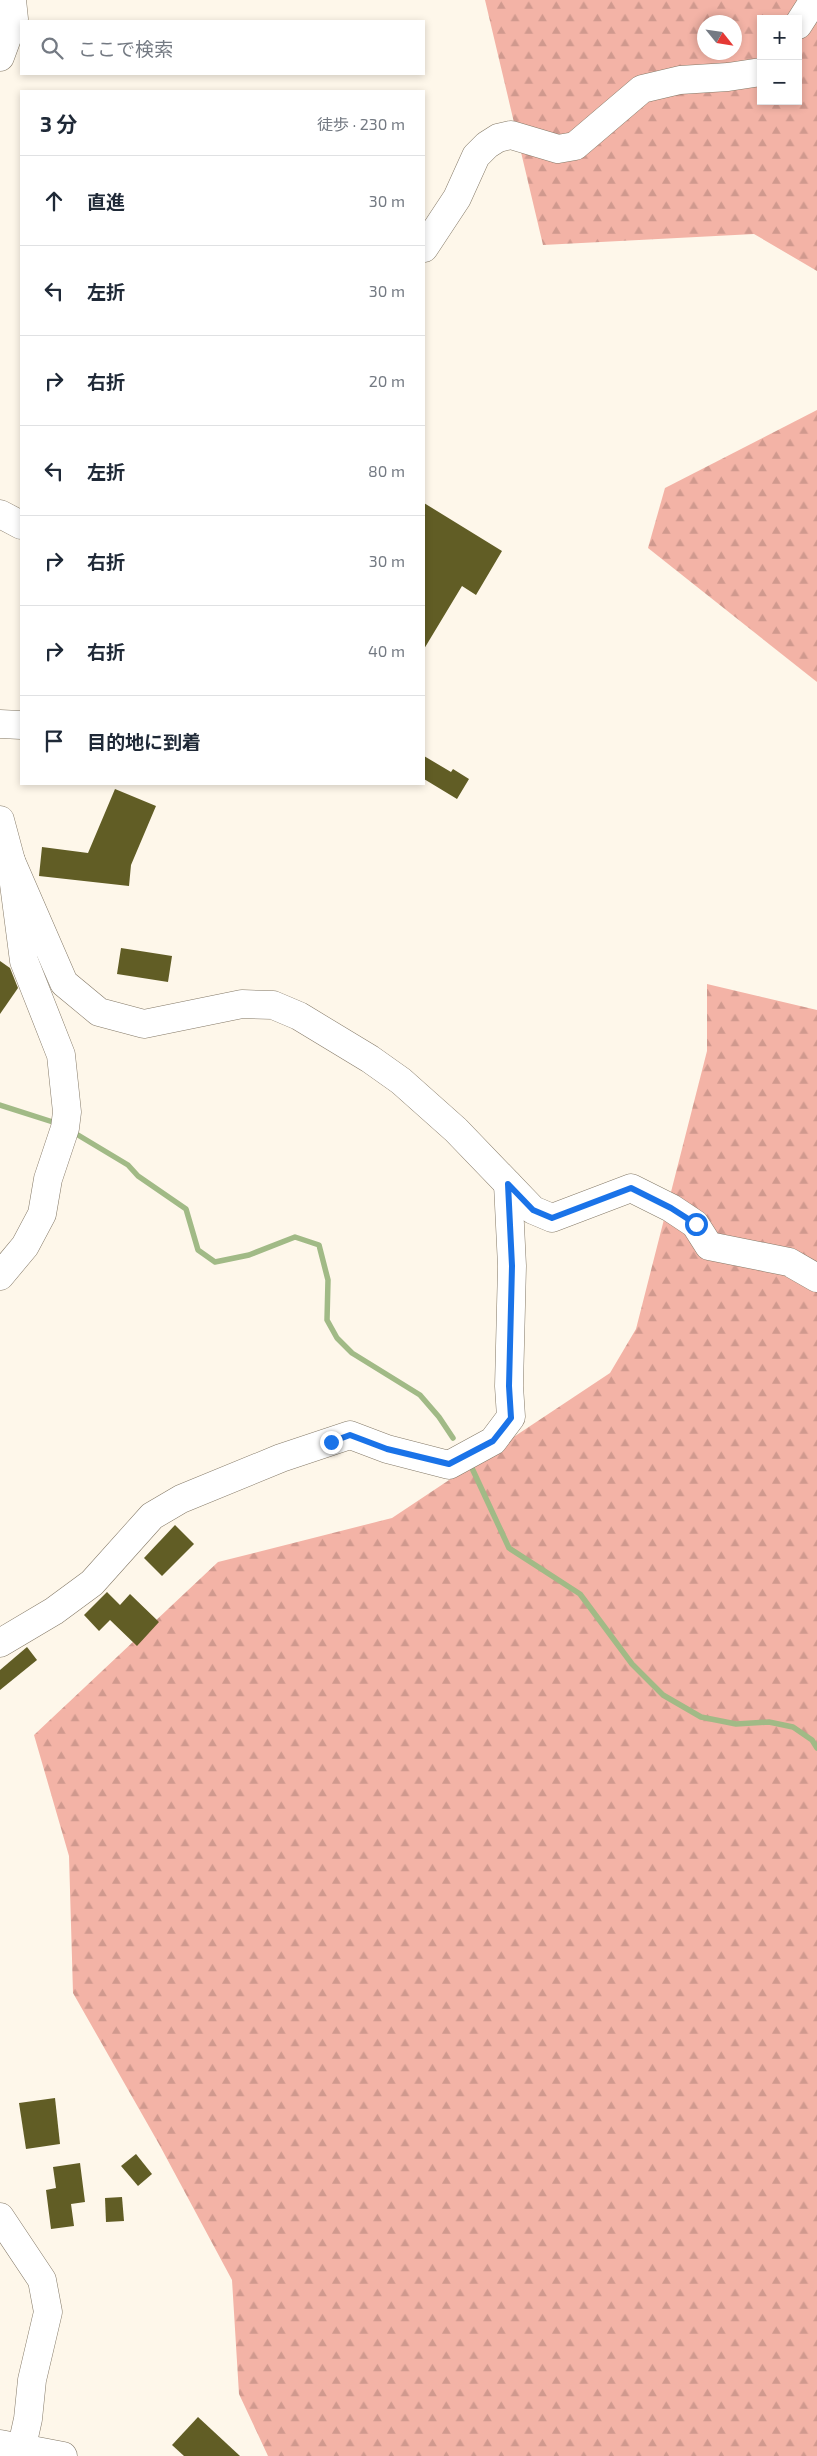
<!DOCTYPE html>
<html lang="ja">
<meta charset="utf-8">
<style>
:root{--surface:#fff;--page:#f2f2f3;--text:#1f2937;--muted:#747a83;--line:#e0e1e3}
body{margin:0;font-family:"Exo 2","Noto Sans JP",sans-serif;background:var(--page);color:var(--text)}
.controls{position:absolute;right:15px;top:15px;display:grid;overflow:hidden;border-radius:0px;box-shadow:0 2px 8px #0003}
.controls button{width:45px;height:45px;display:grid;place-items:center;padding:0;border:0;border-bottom:1px solid var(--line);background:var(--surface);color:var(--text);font:25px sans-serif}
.compass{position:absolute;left:697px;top:15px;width:45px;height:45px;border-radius:50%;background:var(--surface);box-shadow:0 2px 8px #0003;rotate:120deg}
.stop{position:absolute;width:15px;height:15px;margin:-11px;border:4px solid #1a73e8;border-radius:50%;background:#fff}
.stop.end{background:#1a73e8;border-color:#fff;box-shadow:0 1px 5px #0008}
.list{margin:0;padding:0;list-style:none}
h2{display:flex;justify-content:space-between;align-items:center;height:65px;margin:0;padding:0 20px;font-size:21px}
h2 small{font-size:16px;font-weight:400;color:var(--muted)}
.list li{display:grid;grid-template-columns:32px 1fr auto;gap:15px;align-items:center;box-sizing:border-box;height:90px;padding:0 20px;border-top:1px solid var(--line)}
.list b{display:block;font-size:19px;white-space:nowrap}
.list em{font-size:16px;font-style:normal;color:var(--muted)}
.icon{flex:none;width:28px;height:28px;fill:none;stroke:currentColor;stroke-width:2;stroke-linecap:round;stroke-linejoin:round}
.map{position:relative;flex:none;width:817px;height:2456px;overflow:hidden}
.search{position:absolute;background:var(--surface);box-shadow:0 2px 8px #0003;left:20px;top:20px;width:405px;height:55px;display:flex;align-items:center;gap:12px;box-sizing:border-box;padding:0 18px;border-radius:0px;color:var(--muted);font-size:19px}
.panel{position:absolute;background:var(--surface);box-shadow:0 2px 8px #0003;left:20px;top:90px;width:405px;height:695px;border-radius:0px}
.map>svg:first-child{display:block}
.forest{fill:url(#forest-firs);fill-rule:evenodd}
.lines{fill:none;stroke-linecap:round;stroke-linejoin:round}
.stream{stroke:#a1ba86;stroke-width:5.5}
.building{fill:#615d25}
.minor-casing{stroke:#847967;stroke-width:29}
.minor{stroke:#fff;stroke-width:28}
.route{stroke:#1a73e8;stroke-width:6}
</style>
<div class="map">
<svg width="817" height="2456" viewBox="0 0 817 2456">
<defs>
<pattern id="forest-firs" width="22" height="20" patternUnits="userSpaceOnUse" patternTransform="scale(1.25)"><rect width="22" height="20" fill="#f3b3a6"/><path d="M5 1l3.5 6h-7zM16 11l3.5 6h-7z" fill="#d0998e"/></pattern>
</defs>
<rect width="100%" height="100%" fill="#fef7ea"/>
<g class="forest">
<path d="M 485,0 L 817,0 L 817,271 L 754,234 L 543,245 ZM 761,19 L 798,19 L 798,101 L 761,101 ZM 704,22 L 734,22 L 734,52 L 704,52 Z"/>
<path d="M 817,410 L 817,682 L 648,548 L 665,488 Z"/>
<path d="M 707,984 L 817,1010 L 817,2456 L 268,2456 L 239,2394 L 232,2280 L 159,2144 L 73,1993 L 69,1856 L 34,1735 L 218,1562 L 392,1518 L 610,1373 L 636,1329 L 707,1051 Z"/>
</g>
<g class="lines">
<g class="stream">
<path d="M 0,1105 L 56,1123"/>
<path d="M 73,1132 L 128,1165 L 138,1176 L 186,1209 L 198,1250 L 215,1262 L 249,1255 L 295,1237 L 319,1245 L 328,1280 L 327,1320 L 337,1338 L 352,1353 L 420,1395 L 439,1417 L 453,1438"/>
<path d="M 471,1466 L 509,1548 L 580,1594 L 632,1664 L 663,1695 L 701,1717 L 736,1724 L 769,1722 L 793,1727 L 812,1740 L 817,1748"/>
</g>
</g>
<g class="building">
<path d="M 424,503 L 502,551 L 476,595 L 462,586 L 424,649 Z"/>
<path d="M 424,756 L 451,772 L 453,769 L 469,779 L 457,799 L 424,779 Z"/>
<path d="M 115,789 L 156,806 L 131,865 L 129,886 L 39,876 L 42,847 L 88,853 Z"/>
<path d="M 121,948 L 172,956 L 168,982 L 117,974 Z"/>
<path d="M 0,961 L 10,968 L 18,988 L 0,1014 Z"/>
<path d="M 175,1525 L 194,1544 L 162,1576 L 144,1558 Z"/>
<path d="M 107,1592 L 120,1605 L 130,1594 L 159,1622 L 137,1646 L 110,1620 L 99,1631 L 84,1615 Z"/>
<path d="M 27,1647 L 37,1660 L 0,1690 L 0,1670 Z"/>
<path d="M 55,2098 L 60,2144 L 26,2149 L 19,2103 Z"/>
<path d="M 136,2154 L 152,2174 L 138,2186 L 121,2166 Z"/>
<path d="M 80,2163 L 85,2202 L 71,2204 L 74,2226 L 51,2229 L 46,2190 L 56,2188 L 53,2167 Z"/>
<path d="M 122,2197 L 124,2221 L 106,2222 L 105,2198 Z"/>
<path d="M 198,2417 L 240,2456 L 184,2456 L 172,2445 Z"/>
</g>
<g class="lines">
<defs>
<g id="minor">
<path d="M 798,25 L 814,0"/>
<path d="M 0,57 L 14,19 L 12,0"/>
<path d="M 424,248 L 457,198 L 476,156 L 487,145 L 498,138 L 511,135 L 558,149 L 575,146 L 642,89 L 680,80 L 728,77 L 761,72"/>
<path d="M 0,514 L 21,525"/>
<path d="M 0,724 L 21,725"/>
<path d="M 0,820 L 11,861 L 24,961 L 61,1055 L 67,1112 L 65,1128 L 48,1179 L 42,1214 L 25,1246 L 0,1276"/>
<path d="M 11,861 L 64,983 L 99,1012 L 144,1024 L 242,1004 L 273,1005 L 299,1016 L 370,1059 L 401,1081 L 456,1130 L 533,1210 L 552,1218 L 631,1188 L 671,1208 L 695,1224 L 709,1246 L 789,1262 L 817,1278"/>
<path d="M 0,1643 L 54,1611 L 92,1583 L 152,1516 L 181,1499 L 281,1458 L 350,1435 L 387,1449 L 449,1465 L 493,1441 L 511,1417 L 509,1386 L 512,1266 L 508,1184"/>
<path d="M 0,2217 L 42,2280 L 48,2312 L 32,2380 L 28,2419 L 22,2446"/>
<path d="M 0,2444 L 63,2456"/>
</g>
</defs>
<use href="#minor" class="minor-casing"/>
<use href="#minor" class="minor"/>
</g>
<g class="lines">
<path class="route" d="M 331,1442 L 350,1435 L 387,1449 L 449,1464 L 493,1441 L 511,1418 L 509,1386 L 512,1266 L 508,1184 L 533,1210 L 552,1218 L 631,1188 L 671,1208 L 696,1224"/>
</g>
</svg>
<div class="controls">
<button>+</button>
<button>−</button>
</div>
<svg class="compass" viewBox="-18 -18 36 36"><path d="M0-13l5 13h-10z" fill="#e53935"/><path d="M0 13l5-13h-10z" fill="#747a83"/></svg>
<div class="stop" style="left:696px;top:1224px"></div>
<div class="stop end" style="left:331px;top:1442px"></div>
<div class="search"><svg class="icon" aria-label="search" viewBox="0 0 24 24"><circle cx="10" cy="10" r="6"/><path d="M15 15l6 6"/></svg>ここで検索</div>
<section class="panel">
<h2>3 分<small>徒歩 · 230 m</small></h2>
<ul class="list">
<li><svg class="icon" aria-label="ahead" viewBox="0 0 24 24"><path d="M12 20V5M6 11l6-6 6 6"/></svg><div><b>直進</b></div><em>30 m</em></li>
<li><svg class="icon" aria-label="left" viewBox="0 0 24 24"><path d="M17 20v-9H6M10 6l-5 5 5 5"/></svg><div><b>左折</b></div><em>30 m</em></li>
<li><svg class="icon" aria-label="right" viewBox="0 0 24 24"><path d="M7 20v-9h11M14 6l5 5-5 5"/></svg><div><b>右折</b></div><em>20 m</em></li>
<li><svg class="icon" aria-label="left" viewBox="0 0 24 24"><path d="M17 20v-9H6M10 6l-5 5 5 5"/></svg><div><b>左折</b></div><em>80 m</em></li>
<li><svg class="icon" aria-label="right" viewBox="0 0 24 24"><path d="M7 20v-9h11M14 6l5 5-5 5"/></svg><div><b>右折</b></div><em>30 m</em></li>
<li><svg class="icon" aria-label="right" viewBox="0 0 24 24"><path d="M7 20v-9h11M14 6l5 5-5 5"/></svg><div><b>右折</b></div><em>40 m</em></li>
<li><svg class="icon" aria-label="arrive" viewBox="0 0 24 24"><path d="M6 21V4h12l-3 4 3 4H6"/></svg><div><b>目的地に到着</b></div></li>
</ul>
</section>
</div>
